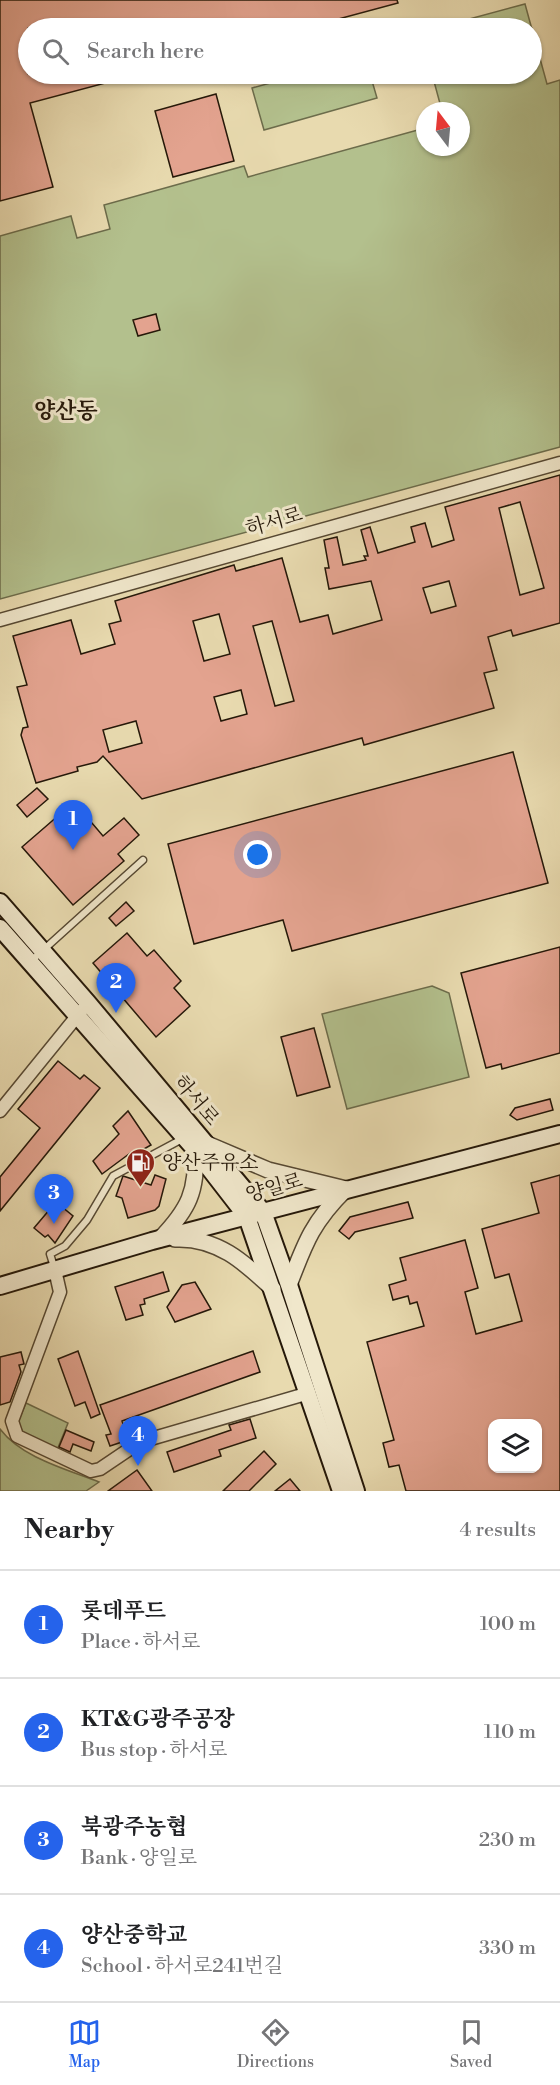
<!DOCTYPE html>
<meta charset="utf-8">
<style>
:root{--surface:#fff;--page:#f2f2f2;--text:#202124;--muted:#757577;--line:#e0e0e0;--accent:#2563eb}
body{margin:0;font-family:"Libre Bodoni","Noto Serif KR",serif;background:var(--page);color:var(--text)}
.controls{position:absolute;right:18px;bottom:18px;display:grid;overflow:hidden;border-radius:12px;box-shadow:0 2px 4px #0004}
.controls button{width:54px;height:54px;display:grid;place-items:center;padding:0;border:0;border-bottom:2px solid var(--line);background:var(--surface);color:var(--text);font:30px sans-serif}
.compass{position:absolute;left:416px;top:102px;width:54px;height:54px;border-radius:50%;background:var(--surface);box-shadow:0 2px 4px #0004;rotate:344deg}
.you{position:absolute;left:258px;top:855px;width:21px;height:21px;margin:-15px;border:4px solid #fff;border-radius:50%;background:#1a73e8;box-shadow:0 0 0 9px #1a73e833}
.badge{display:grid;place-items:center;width:39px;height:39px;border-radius:50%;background:var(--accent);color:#fff;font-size:20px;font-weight:700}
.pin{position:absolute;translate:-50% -50px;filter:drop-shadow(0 2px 3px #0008)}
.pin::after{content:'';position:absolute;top:32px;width:21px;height:18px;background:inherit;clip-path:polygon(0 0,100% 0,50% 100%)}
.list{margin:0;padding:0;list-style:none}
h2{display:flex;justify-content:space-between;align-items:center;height:78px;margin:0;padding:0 24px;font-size:26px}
h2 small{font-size:20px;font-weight:400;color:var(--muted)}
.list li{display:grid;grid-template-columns:39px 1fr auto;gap:18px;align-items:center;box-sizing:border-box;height:108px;padding:0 24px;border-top:2px solid var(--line)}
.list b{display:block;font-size:22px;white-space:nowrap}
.list p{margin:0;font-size:20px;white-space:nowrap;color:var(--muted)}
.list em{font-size:20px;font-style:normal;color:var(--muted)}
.icon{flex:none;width:33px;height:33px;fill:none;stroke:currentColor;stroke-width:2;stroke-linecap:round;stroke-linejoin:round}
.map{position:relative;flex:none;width:560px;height:1491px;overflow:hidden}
.search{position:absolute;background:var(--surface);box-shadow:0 2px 4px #0004;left:18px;right:18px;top:18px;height:66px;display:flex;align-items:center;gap:15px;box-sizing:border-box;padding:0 21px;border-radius:33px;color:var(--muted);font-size:22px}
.sheet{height:510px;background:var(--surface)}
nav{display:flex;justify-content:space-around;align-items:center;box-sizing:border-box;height:84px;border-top:2px solid var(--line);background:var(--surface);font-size:16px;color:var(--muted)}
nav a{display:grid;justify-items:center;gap:3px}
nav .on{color:var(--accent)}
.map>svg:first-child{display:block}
.green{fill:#b3c08d;stroke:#6c6c4b;stroke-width:1.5}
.building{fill:#e3a38f;stroke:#251809;stroke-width:1.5;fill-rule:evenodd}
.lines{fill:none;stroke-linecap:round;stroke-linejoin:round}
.service-casing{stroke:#564832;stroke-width:9}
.minor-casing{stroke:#564832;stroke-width:15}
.tertiary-casing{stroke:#564832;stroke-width:18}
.secondary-casing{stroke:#251809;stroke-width:20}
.service{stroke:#f0e7cb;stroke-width:6}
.minor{stroke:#f0e7cb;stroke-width:12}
.tertiary{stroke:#f0e7cb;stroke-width:15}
.secondary{stroke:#f0e7cb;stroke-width:16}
.labels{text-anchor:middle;stroke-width:6;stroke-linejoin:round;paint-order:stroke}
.street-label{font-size:20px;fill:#251809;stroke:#f0e7cb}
.poi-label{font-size:20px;fill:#251809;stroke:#f0e7cb;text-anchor:start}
.quarter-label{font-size:22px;font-weight:bold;fill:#251809;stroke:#f0e7cb}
</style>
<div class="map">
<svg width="560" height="1491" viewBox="0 0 560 1491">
<rect width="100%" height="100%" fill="#e8daaf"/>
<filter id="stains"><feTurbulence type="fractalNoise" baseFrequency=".00333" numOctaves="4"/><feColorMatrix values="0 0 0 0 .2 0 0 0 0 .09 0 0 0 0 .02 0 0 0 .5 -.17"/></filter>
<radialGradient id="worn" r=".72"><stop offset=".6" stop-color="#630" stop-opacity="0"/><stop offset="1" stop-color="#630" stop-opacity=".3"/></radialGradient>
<g class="green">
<path d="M 525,4 L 547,84 L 560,80 L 560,447 L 0,599 L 0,236 L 71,216 L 77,238 L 110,229 L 104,205 L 244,166 L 248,177 L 425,128 L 425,147 L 461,147 L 461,111 L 442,111 L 432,74 L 532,74 L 532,28 L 436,28 Z"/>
<path d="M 303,74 L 370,74 L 377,98 L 264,130 L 252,88 Z"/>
<path d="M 432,986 L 449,993 L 469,1077 L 347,1109 L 322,1014 Z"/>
<path d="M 26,1403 L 68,1423 L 57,1450 L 23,1432 L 18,1422 Z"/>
<path d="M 0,1429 C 22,1458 66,1469 99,1482 L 86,1491 L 0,1491 Z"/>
</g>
<g class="building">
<path d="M 0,0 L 397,0 L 398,3 L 305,28 L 28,28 L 28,74 L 128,74 L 128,77 L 30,103 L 53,187 L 0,201 Z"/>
<path d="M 216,94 L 234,161 L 173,177 L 155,111 Z"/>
<path d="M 156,314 L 160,330 L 138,336 L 133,320 Z"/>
<path d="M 560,475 L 560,623 L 513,636 L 511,630 L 488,637 L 497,670 L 484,673 L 494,708 L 364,745 L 362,738 L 142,799 L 103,756 L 97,762 L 77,767 L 78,771 L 36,783 L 21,735 L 23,728 L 28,727 L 17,687 L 27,685 L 13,636 L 71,620 L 81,654 L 115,644 L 109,624 L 121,621 L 115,601 L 234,565 L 236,571 L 282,558 L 300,622 L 328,615 L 333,634 L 382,620 L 371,581 L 329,589 L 325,568 L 329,568 L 324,540 L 337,537 L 343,565 L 366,560 L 364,556 L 368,556 L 361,530 L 370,527 L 378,553 L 415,542 L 411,527 L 425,523 L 432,547 L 454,540 L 445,507 ZM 520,502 L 544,588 L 520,595 L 499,508 ZM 449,581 L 456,606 L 431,613 L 423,588 ZM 219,614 L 230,654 L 204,661 L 193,621 ZM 272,621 L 294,701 L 275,706 L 253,626 ZM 241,690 L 247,714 L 221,721 L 214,697 ZM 136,721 L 142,743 L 109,752 L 103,730 Z"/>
<path d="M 513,752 L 548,883 L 292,951 L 283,920 L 194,944 L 168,844 Z"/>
<path d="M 37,788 L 48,799 L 27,817 L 17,805 Z"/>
<path d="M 74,802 L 103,836 L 124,818 L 139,835 L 118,854 L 124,861 L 73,905 L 22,847 Z"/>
<path d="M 126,902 L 134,911 L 116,926 L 109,918 Z"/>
<path d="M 127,933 L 147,956 L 154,950 L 181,981 L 174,988 L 190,1006 L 156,1037 L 93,963 Z"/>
<path d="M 560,947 L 560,1053 L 502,1069 L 501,1064 L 486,1068 L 461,973 Z"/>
<path d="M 314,1028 L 330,1087 L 297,1096 L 281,1037 Z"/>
<path d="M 58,1061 L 80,1079 L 84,1075 L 100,1088 L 0,1211 L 0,1177 L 40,1128 L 18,1109 Z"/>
<path d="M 550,1099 L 553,1110 L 517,1120 L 510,1115 L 515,1108 Z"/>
<path d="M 128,1111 L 151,1145 L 130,1157 L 133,1151 L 102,1174 L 93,1161 L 119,1134 L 113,1126 Z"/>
<path d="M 155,1175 L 166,1179 L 159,1206 L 155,1210 L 128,1218 L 122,1198 L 116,1196 L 123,1176 L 151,1185 Z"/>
<path d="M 560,1175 L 560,1491 L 406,1491 L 399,1465 L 389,1467 L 383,1443 L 394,1440 L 367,1342 L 424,1326 L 417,1302 L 410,1304 L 408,1296 L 393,1300 L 389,1285 L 406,1280 L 400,1258 L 465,1240 L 478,1288 L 465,1292 L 476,1334 L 522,1321 L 509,1274 L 495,1278 L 482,1229 L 539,1213 L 531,1183 ZM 492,1424 L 537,1424 L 537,1468 L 492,1468 Z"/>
<path d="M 56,1202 L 73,1216 L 55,1243 L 48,1235 L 45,1237 L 34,1228 Z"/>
<path d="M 408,1202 L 413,1218 L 355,1232 L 349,1239 L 339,1231 L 350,1217 Z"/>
<path d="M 163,1272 L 169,1291 L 144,1299 L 145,1304 L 140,1305 L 143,1315 L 126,1320 L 115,1287 Z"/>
<path d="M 195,1282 L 211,1309 L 175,1322 L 167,1307 L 182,1285 Z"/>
<path d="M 78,1351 L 100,1414 L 91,1418 L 85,1402 L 75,1406 L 58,1359 Z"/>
<path d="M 253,1351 L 260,1372 L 122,1421 L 128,1440 L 110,1446 L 106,1435 L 111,1434 L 100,1405 Z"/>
<path d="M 21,1352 L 24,1364 L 19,1365 L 21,1372 L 10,1402 L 0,1405 L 0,1357 Z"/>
<path d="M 250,1419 L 256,1438 L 219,1450 L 221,1456 L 174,1472 L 167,1452 L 231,1430 L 229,1425 Z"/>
<path d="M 66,1430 L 94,1442 L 91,1451 L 73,1444 L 70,1452 L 59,1447 Z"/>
<path d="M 264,1451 L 276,1464 L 249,1491 L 223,1491 Z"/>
<path d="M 137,1470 L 152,1491 L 108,1491 Z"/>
<path d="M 290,1479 L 300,1491 L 275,1491 Z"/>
</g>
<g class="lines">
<defs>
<g id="service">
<path d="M 30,962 L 143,860"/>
<path d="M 55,1270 L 50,1254 L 65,1246 L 87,1220 L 113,1176 L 184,1138"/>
</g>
<g id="minor">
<path d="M 0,620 L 560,463"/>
<path d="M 0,1111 L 82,1010"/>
<path d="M 55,1270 L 60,1292 L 12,1421 L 17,1436 L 91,1471 L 100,1469 L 140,1442 L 309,1393"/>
</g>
<g id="tertiary">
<path d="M 207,1144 L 268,1170 L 346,1189"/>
<path d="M 160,1239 C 188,1210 198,1191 195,1149"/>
<path d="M 175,1239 C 217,1237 244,1262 273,1289"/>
<path d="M 289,1285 C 305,1243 313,1221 346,1189"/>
</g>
<g id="secondary">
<path d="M 0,902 L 88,1003 L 263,1212 L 289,1285 L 356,1491"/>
<path d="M 0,928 L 192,1146 L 247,1217 L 341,1491"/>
<path d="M 0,1286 L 152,1241 L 560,1134"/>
</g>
</defs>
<use href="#service" class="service-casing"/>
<use href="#minor" class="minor-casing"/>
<use href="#tertiary" class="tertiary-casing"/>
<use href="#secondary" class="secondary-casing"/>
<use href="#service" class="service"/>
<use href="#minor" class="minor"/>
<use href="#tertiary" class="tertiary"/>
<use href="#secondary" class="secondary"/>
</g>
<defs>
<symbol id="fuel-pin" viewBox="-11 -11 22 30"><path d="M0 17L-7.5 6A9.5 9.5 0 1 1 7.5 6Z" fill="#8f2418" stroke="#f0e7cb"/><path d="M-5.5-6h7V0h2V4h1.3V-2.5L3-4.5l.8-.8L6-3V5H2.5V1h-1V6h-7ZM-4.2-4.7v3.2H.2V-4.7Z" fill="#fff"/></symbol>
</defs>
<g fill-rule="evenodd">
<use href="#fuel-pin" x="124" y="1146" width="33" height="45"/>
</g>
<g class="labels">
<g class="street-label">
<text transform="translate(274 521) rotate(-16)" y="7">하서로</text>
<text transform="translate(197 1100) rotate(50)" y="7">하서로</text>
<text transform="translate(274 1187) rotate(-16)" y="7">양일로</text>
</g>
<g class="poi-label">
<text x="162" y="1169">양산주유소</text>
</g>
<g class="quarter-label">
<text x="66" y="418">양산동</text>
</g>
</g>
<rect width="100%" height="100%" filter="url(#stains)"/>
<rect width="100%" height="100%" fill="url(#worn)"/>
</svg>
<div class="controls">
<button><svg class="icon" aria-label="layers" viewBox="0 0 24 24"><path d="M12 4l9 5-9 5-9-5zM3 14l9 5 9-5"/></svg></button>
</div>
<svg class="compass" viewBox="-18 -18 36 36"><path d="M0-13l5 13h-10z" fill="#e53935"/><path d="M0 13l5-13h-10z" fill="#757577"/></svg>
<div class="you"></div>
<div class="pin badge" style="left:73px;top:850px">1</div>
<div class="pin badge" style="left:116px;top:1013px">2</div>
<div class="pin badge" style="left:54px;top:1224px">3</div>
<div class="pin badge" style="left:138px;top:1466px">4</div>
<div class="search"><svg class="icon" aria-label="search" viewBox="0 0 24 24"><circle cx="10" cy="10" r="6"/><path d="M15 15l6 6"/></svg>Search here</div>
</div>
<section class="sheet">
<h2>Nearby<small>4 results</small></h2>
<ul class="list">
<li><span class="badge">1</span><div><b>롯데푸드</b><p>Place · 하서로</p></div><em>100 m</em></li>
<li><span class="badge">2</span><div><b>KT&amp;G광주공장</b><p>Bus stop · 하서로</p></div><em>110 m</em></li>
<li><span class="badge">3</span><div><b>북광주농협</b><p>Bank · 양일로</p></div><em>230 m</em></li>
<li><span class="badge">4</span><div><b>양산중학교</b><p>School · 하서로241번길</p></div><em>330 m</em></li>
</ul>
</section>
<nav>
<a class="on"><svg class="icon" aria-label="map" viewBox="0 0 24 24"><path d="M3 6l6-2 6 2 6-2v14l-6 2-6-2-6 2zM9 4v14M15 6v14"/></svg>Map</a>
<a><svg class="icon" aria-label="directions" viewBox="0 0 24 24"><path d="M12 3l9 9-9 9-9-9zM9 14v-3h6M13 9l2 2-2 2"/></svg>Directions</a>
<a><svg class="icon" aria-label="saved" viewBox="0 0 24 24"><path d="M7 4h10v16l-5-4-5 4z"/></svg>Saved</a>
</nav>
